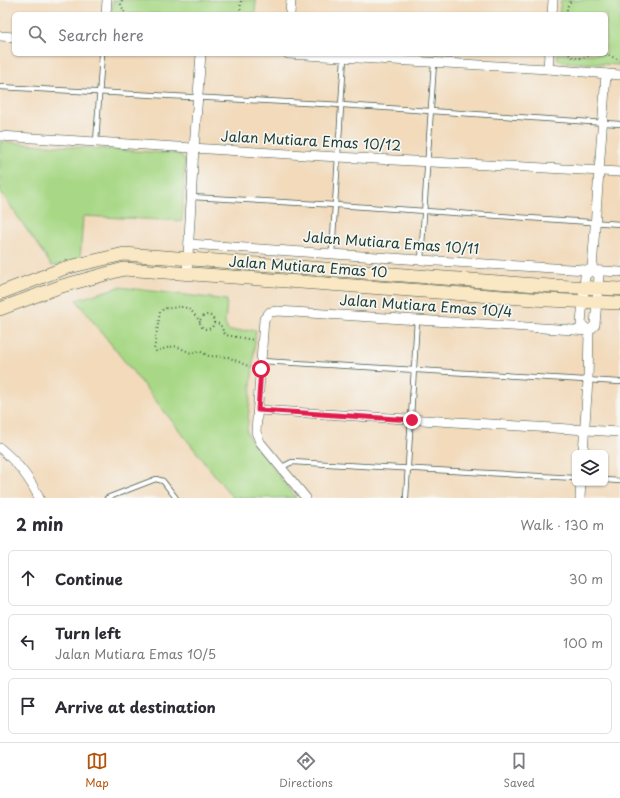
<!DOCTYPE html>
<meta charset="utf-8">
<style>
:root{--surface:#fff;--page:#f2f2f3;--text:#2b2b33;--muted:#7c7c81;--line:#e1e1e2;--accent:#b45309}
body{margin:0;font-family:"Playpen Sans",sans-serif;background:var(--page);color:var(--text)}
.controls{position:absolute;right:12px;bottom:12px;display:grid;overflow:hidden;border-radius:6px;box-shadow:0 1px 3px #0004}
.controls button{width:36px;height:36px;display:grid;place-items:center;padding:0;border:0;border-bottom:1px solid var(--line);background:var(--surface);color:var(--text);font:20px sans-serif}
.stop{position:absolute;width:12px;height:12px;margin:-9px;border:3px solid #e11d48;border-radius:50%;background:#fff}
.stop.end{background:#e11d48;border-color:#fff;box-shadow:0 1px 4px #0008}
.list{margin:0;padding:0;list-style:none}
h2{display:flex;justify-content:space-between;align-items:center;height:52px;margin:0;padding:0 16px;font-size:17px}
h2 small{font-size:13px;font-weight:400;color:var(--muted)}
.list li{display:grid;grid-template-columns:26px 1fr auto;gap:12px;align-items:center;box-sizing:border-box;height:56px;margin:0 8px 8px;padding:0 8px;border:1px solid var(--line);border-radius:6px}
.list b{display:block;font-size:15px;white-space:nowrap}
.list p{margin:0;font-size:13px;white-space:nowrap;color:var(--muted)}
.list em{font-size:13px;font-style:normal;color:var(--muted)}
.icon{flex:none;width:22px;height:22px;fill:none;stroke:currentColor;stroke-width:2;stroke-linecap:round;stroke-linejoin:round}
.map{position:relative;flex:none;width:620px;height:498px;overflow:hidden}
.search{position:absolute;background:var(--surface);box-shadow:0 1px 3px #0004;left:12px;right:12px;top:12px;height:44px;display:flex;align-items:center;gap:10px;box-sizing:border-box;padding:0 14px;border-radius:6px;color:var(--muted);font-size:15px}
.sheet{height:244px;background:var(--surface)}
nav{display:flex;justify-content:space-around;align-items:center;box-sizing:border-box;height:56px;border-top:1px solid var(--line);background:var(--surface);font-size:11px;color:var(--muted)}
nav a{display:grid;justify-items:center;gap:2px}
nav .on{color:var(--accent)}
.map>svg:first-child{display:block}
.green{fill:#a8d886;stroke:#648a5d}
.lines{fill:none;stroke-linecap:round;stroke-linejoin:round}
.lane-casing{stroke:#3f5548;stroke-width:6}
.street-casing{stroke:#3f5548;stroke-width:10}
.secondary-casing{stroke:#3f5548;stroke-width:14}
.path{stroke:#3f5548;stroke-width:2;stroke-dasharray:1 3;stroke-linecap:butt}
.lane{stroke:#fff;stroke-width:4.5}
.street{stroke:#fff;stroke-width:9}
.secondary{stroke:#fae7c3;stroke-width:13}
.route{stroke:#e11d48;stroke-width:5}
.labels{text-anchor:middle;stroke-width:3.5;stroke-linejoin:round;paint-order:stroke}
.street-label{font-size:14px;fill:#1f3d34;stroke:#f6f6f2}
</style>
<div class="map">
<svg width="620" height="498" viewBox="0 0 620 498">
<rect width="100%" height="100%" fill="#f6f6f2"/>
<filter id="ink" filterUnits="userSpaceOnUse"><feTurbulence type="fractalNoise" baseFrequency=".025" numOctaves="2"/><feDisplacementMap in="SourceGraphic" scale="8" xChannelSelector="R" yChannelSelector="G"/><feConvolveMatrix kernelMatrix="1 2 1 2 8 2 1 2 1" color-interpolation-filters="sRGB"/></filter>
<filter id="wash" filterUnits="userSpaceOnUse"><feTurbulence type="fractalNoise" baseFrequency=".012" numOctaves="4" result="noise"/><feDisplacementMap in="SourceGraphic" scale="16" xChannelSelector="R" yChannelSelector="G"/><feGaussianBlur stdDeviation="0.9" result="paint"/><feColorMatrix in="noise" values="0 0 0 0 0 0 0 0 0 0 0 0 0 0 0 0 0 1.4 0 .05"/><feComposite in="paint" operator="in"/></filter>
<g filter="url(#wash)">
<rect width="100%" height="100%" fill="#f2dabb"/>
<g class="green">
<path d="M 113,0 L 256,0 L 255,14 L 112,14 Z"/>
<path d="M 561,0 L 620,0 L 620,65 L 563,62 L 558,60 L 557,54 L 606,54 L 606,14 L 559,14 Z"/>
<path d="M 0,142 L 180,154 L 185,161 L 182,221 L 83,216 L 80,260 L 52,266 L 0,191 Z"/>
<path d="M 119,287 L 227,300 L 225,323 L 227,329 L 230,331 L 256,330 L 247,432 L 251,440 L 296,498 L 233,498 L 76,300 Z"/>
</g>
</g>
<g filter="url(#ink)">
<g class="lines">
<defs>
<g id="lane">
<path d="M 0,87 L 342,105 L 620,124"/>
<path d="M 96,142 L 102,54"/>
<path d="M 191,197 L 336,205 L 620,224"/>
<path d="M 332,254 L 344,58"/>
<path d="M 421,260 L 434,63"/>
<path d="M 261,361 L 620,382"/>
<path d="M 282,467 L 292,462 L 575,478"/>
<path d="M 605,480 L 620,481"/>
<path d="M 107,498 L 156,479 L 163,481 L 176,498"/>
<path d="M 406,498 L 417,320"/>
</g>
<g id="street">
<path d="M 106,14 L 107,0"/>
<path d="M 290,14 L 291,0"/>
<path d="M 552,14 L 553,0"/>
<path d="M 0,36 L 14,37"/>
<path d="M 288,54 L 548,69 L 620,75"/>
<path d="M 548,69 L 549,54"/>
<path d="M 0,136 L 338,157 L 620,172"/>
<path d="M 189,244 L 421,260 L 620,272"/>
<path d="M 187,274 L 194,148 L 201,54"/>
<path d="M 589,331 L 581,324 L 585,276 L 592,269 L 606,74"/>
<path d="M 258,410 L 620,432"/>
<path d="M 0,448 C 17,462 30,478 39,498"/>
<path d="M 583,453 L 588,380 L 589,331 L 595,325 L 599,276 L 592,269"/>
<path d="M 306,498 L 260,442 L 256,432 L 264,319 L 270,312 L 278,311 L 589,331"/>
<path d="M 580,498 L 581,483"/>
</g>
<g id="secondary">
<path d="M 0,293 L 65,268 L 124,254 L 550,286 L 620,289"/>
<path d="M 0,309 L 62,286 L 124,269 L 547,300 L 620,303"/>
</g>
</defs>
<use href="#lane" class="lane-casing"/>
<use href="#street" class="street-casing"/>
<use href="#secondary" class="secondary-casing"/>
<g class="path">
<path d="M 122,0 L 121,4 L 125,14"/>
<path d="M 226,14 L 232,12 L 235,14"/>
<path d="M 240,14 L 241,0"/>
<path d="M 566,14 L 568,5 L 571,0"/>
<path d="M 569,54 C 575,61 584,58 593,54"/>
<path d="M 605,54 L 620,60"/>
<circle cx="207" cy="322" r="7"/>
<path d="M 200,322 C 196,316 190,307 182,307 C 176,306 173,309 165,308 L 160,312 L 154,350 L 156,351 L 174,346 L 178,347 L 191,353 L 199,351 L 209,356 L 228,357 L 250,367"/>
<path d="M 214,323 L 220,324 L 224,333 L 226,335 L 254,340"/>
</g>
<use href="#lane" class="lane"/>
<use href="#street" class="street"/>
<use href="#secondary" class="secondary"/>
</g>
</g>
<g class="lines" filter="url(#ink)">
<path class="route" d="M 261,369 L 258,410 L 412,420"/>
</g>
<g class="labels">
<g class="street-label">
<text transform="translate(311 141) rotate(3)" y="5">Jalan Mutiara Emas 10/12</text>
<text transform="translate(391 243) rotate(4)" y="5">Jalan Mutiara Emas 10/11</text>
<text transform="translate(308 267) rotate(4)" y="5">Jalan Mutiara Emas 10</text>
<text transform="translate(426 306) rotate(4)" y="5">Jalan Mutiara Emas 10/4</text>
</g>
</g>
</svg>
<div class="controls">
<button><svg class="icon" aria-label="layers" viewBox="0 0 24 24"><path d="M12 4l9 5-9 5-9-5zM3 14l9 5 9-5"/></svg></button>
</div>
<div class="stop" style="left:261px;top:369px"></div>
<div class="stop end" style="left:412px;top:420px"></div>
<div class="search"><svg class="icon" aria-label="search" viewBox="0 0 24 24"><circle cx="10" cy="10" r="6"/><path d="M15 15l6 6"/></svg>Search here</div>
</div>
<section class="sheet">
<h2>2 min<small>Walk · 130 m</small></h2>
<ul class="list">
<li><svg class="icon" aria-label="ahead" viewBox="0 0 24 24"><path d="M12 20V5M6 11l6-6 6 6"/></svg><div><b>Continue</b></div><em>30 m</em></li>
<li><svg class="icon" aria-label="left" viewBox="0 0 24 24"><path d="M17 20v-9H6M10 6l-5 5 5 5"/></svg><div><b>Turn left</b><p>Jalan Mutiara Emas 10/5</p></div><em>100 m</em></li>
<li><svg class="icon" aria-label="arrive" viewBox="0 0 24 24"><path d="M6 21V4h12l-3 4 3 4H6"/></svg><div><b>Arrive at destination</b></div></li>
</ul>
</section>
<nav>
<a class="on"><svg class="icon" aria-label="map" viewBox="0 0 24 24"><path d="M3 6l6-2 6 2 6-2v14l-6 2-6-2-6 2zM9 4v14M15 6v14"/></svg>Map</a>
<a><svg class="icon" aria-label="directions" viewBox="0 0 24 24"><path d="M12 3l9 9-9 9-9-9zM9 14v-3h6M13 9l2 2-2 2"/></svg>Directions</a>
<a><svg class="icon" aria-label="saved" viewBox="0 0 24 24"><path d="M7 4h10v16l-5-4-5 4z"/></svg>Saved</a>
</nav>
